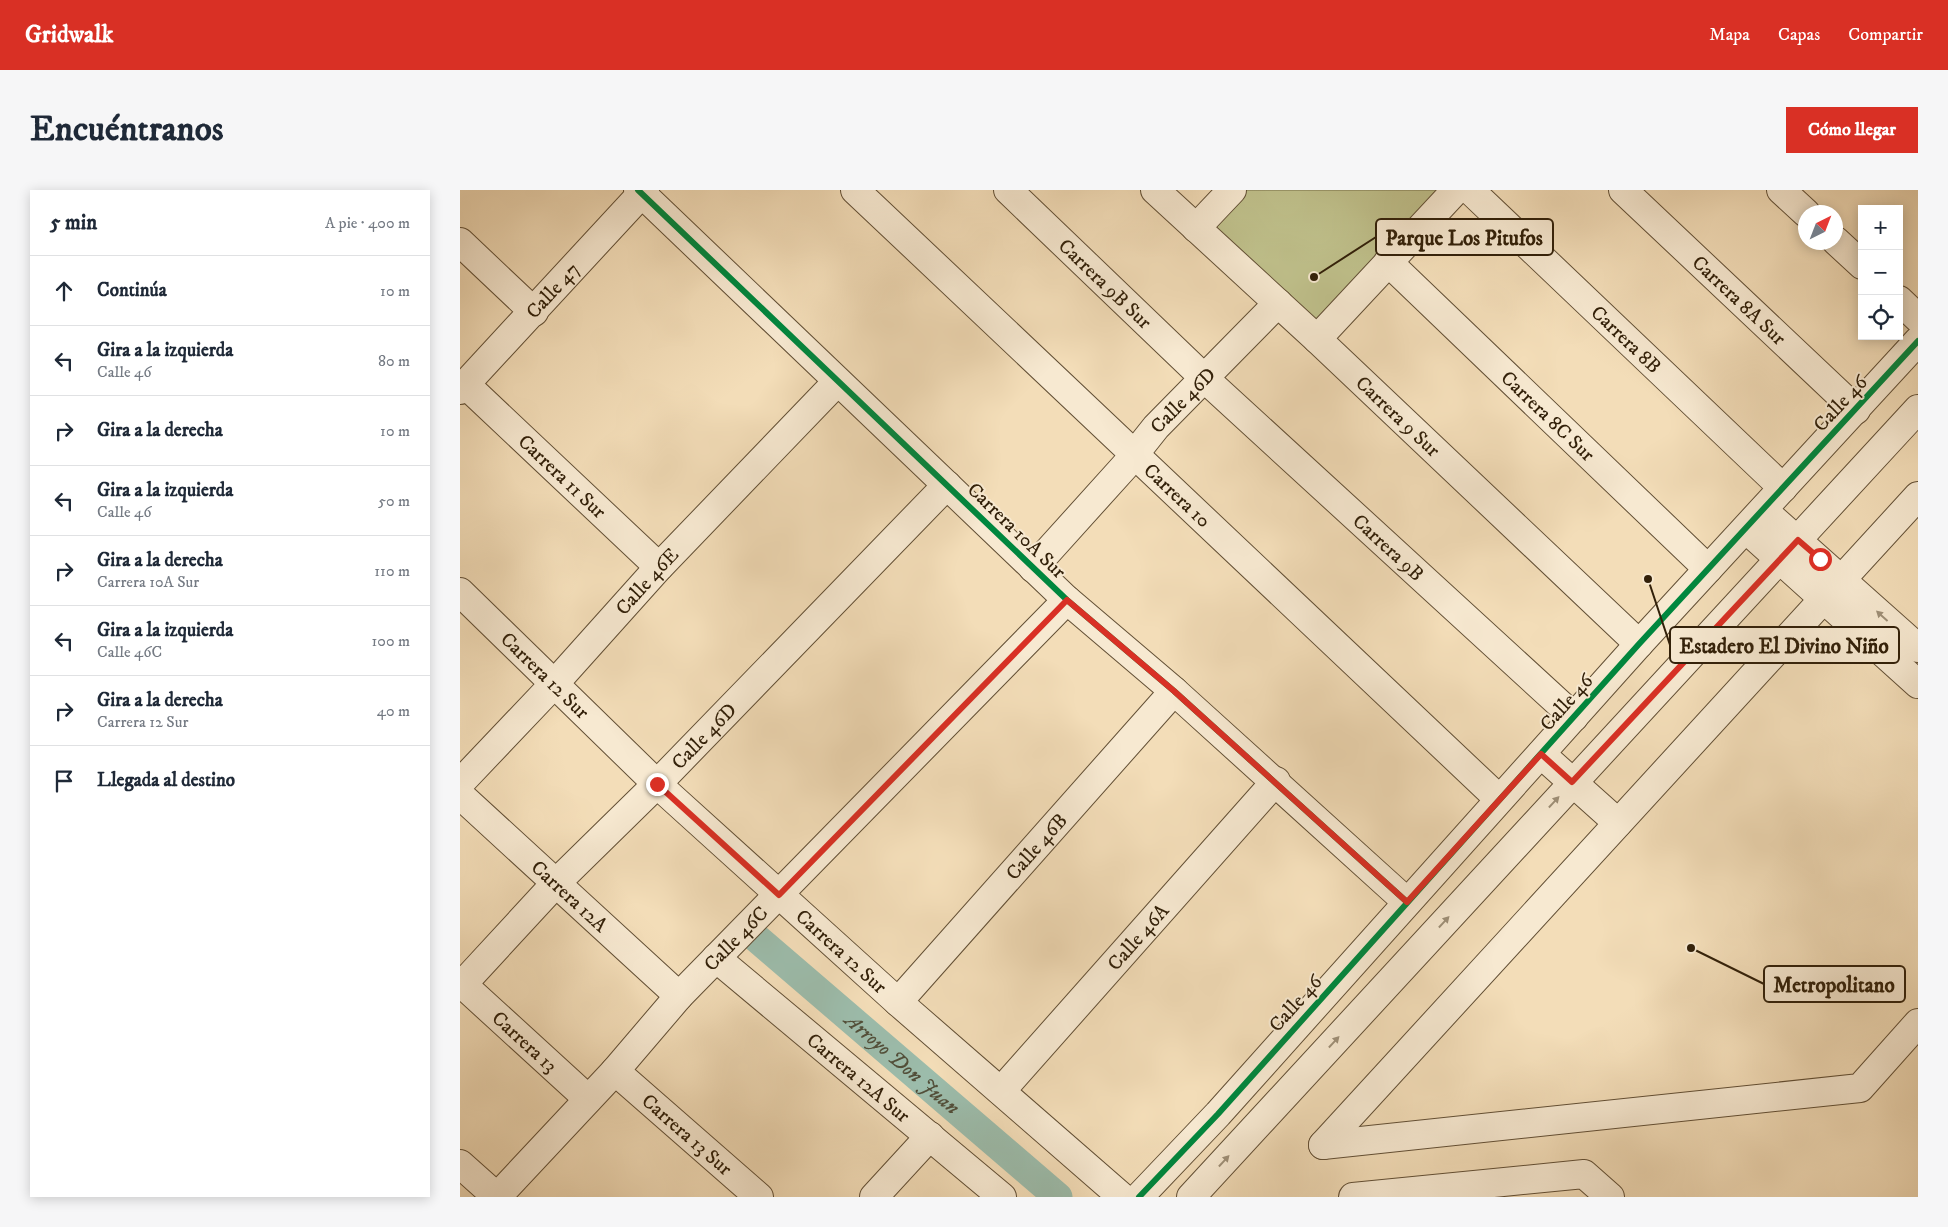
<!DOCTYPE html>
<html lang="es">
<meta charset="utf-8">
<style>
:root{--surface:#fff;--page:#f6f6f7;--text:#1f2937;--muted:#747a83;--line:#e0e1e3;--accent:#d93025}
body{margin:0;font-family:"IM FELL DW Pica",serif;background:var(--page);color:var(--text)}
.controls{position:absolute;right:15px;top:15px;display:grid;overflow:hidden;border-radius:0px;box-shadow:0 2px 12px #0003}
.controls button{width:45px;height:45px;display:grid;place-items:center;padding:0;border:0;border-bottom:1px solid var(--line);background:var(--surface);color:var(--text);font:25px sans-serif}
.compass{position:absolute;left:1338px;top:15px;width:45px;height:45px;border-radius:50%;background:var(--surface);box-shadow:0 2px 12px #0003;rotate:42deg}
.stop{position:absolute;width:15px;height:15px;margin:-11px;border:4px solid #d93025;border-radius:50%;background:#fff}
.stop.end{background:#d93025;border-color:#fff;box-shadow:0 1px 5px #0008}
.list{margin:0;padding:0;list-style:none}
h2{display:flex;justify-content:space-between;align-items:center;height:65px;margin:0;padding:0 20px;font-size:21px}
h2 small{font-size:16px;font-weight:400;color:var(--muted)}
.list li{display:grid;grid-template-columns:32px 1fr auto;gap:15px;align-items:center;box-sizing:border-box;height:70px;padding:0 20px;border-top:1px solid var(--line)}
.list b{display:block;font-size:19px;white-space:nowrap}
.list p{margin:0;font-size:16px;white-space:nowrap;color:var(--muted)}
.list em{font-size:16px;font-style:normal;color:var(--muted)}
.icon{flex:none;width:28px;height:28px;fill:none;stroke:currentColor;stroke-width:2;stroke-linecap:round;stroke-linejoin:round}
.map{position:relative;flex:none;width:1458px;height:1007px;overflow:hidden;border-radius:0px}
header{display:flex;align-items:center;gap:30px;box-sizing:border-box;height:70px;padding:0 25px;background:var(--accent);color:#fff}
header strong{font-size:24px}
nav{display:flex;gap:28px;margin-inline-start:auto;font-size:18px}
.intro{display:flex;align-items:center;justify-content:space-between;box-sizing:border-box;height:120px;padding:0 30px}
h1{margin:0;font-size:35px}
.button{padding:12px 22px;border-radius:0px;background:var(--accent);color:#fff;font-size:18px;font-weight:700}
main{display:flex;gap:30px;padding:0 30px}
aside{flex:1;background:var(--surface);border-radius:0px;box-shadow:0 2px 12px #0003}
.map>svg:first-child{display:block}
.green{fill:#bfc08b;stroke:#78704a}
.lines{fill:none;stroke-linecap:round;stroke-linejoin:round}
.canal{stroke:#9cbcab;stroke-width:29}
.minor-casing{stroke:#624f35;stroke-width:30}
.minor{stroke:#f7e9d1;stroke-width:28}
.cycleway-casing{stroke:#f7e9d1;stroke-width:9}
.cycleway{stroke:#00873e;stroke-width:6}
.oneway{fill:#9e8f77}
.route{stroke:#d93025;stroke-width:6}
.labels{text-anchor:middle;stroke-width:4;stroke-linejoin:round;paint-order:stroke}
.street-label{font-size:20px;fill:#322009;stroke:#f7e9d1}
.water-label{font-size:21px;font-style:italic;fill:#524f3a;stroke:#f7e9d1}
.leader{fill:none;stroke:#322009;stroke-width:2}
.callout-dot{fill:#322009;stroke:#f7e9d1;stroke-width:2}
.callout{fill:#f7e9d1;stroke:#322009;stroke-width:2}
.callout-label{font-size:21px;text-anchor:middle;font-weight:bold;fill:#322009}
</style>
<header>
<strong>Gridwalk</strong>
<nav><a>Mapa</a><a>Capas</a><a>Compartir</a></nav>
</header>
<div class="intro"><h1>Encuéntranos</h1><a class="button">Cómo llegar</a></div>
<main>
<aside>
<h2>5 min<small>A pie · 400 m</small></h2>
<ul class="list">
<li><svg class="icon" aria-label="ahead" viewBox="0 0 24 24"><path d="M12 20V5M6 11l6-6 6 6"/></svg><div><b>Continúa</b></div><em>10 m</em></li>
<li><svg class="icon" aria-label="left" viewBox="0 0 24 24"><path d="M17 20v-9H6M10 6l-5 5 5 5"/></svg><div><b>Gira a la izquierda</b><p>Calle 46</p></div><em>80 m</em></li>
<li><svg class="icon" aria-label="right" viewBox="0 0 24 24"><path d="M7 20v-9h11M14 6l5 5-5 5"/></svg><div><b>Gira a la derecha</b></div><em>10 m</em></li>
<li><svg class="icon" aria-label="left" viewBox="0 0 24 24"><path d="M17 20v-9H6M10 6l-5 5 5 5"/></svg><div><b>Gira a la izquierda</b><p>Calle 46</p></div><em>50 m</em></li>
<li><svg class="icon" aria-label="right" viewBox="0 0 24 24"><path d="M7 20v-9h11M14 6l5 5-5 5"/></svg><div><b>Gira a la derecha</b><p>Carrera 10A Sur</p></div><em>110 m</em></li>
<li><svg class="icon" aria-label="left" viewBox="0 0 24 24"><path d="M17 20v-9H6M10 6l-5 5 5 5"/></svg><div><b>Gira a la izquierda</b><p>Calle 46C</p></div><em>100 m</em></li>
<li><svg class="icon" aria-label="right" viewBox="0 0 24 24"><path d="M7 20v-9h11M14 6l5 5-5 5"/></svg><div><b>Gira a la derecha</b><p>Carrera 12 Sur</p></div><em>40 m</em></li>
<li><svg class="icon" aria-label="arrive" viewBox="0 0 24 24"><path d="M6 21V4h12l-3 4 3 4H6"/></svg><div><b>Llegada al destino</b></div></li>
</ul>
</aside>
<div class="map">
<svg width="1458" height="1007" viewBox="0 0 1458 1007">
<rect width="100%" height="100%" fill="#f3ddb8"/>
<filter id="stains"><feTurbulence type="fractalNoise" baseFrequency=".004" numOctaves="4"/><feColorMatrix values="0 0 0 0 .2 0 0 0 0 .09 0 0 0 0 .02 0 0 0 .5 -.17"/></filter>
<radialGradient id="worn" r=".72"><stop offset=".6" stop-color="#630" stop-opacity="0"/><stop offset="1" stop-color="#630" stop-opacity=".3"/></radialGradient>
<path class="green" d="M 781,0 L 987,0 L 857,139 L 747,36 Z"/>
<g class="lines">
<path class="canal" id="s1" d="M 287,740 L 598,1007"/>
<defs>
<g id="minor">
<path d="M 178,0 L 607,410 L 714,501 L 947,712"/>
<path id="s2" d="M 395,0 L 1039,609"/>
<path id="s3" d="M 548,0 L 743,187 L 1114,527"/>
<path id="s4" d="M 695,0 L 857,149 L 1179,454"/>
<path id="s5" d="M 1010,0 L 1323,298"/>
<path id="s6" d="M 1163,0 L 1396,220"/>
<path d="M 1321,0 L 1346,23"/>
<path d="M 736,38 L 772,0"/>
<path d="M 1376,51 L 1402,75"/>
<path d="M 0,52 L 74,122"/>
<path id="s7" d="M 928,72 L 1248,379"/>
<path d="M 1439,110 L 1458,128"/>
<path d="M 857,149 L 996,0"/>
<path id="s8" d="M 5,194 L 199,377"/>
<path id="s9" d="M 0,200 L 185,0"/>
<path d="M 1303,320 L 1458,458"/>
<path d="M 1286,339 L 1458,494"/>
<path id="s10" d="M 573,378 L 665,276 L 696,237 L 818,113"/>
<path id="s11" d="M 0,402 L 197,594 L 438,812 L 662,1007"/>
<path d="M 1081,564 L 1158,633"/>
<path id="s12" d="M 0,593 L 95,493 L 199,377 L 377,192"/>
<path id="s13" d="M 0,605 L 219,806"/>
<path id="s14" d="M 256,768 L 542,1007"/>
<path id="s15" d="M 0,792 L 128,909"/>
<path id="s16" d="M 0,797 L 95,694 L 197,594 L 487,295"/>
<path id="s17" d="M 438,812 L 714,501"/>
<path id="s18" d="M 155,881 L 299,1007"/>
<path id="s19" d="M 541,901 L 816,591"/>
<path d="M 863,955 L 1458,306"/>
<path d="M 863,955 L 1400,898 L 1458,833"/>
<path d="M 0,974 L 37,1007"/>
<path id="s20" d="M 37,1007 L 155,881 L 219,806 L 607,410"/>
<path d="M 414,1007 L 470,946"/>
<path d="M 679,1007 L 758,924 L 1179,454 L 1458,151"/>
<path d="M 731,1007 L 1458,219"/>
<path d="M 893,1007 L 1124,984 L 1150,1007"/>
</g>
</defs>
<use href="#minor" class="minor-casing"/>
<use href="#minor" class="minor"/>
<defs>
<g id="cycleway">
<path d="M 178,0 L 607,410 L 714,501 L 947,712"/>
<path d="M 679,1007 L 758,924 L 1179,454 L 1458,151"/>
</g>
</defs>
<use href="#cycleway" class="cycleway-casing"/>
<use href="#cycleway" class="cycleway"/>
</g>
<defs><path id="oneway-solid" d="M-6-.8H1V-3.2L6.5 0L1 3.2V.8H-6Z" transform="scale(1.25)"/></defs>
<g class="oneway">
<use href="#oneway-solid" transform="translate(1422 426) rotate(-138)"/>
<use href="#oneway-solid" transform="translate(1094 612) rotate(-47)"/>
<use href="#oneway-solid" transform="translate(984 732) rotate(-47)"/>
<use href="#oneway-solid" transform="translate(874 852) rotate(-47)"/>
<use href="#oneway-solid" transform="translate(764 971) rotate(-47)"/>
</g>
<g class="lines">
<path class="route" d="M 197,594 L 319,705 L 607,410 L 714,501 L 947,712 L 1081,564 L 1112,592 L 1338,350 L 1360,369"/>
</g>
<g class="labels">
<g class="street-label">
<text dy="7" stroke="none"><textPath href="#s3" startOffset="135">Carrera 9B Sur</textPath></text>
<text dy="7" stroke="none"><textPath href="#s9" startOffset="136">Calle 47</textPath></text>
<text dy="7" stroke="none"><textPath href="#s6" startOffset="160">Carrera 8A Sur</textPath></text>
<text dy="7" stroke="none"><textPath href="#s5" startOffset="216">Carrera 8B</textPath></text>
<text dy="7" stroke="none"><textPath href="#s10" startOffset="225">Calle 46D</textPath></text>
<text transform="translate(1380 213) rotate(-47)" y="7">Calle 46</text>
<text dy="7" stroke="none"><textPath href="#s4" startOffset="332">Carrera 9 Sur</textPath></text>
<text dy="7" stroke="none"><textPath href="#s7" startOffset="222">Carrera 8C Sur</textPath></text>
<text dy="7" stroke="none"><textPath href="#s8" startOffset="134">Carrera 11 Sur</textPath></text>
<text dy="7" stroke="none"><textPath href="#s2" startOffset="444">Carrera 10</textPath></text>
<text transform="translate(557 340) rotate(44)" y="7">Carrera 10A Sur</text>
<text dy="7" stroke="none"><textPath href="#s3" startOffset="522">Carrera 9B</textPath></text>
<text dy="7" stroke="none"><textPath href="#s12" startOffset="275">Calle 46E</textPath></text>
<text dy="7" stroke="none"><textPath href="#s11" startOffset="119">Carrera 12 Sur</textPath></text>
<text transform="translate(1106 512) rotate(-48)" y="7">Calle 46</text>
<text dy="7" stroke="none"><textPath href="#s16" startOffset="350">Calle 46D</textPath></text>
<text dy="7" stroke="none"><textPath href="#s17" startOffset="208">Calle 46B</textPath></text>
<text dy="7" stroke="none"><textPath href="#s13" startOffset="149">Carrera 12A</textPath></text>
<text dy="7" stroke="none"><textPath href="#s19" startOffset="206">Calle 46A</textPath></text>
<text dy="7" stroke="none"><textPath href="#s20" startOffset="352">Calle 46C</textPath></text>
<text dy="7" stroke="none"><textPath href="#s11" startOffset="524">Carrera 12 Sur</textPath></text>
<text transform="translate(835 813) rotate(-48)" y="7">Calle 46</text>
<text dy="7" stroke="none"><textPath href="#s15" startOffset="88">Carrera 13</textPath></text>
<text dy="7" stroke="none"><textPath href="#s14" startOffset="186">Carrera 12A Sur</textPath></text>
<text dy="7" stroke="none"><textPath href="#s18" startOffset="96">Carrera 13 Sur</textPath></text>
</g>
<g class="water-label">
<text dy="7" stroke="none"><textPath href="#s1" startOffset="205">Arroyo Don Juan</textPath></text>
</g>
</g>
<path class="leader" d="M854 87L916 47M1188 389L1210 455M1231 758L1304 794"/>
<g class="callout-dot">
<circle cx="854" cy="87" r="5"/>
<circle cx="1188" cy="389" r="5"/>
<circle cx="1231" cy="758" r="5"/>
</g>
<g class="callout">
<rect x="916" y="29" width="177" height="36" rx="5"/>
<rect x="1210" y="437" width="229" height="36" rx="5"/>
<rect x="1304" y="776" width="141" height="36" rx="5"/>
</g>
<g class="callout-label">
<text x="1004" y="55">Parque Los Pitufos</text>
<text x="1324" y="463">Estadero El Divino Niño</text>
<text x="1374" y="802">Metropolitano</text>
</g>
<rect width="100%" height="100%" filter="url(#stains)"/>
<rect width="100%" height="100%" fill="url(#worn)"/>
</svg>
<div class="controls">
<button>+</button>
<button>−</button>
<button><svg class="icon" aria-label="locate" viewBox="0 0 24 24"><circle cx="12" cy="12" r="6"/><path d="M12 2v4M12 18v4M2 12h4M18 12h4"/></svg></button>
</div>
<svg class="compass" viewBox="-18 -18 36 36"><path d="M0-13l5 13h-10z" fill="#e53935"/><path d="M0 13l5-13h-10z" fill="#747a83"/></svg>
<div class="stop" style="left:1360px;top:369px"></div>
<div class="stop end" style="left:197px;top:594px"></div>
</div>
</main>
